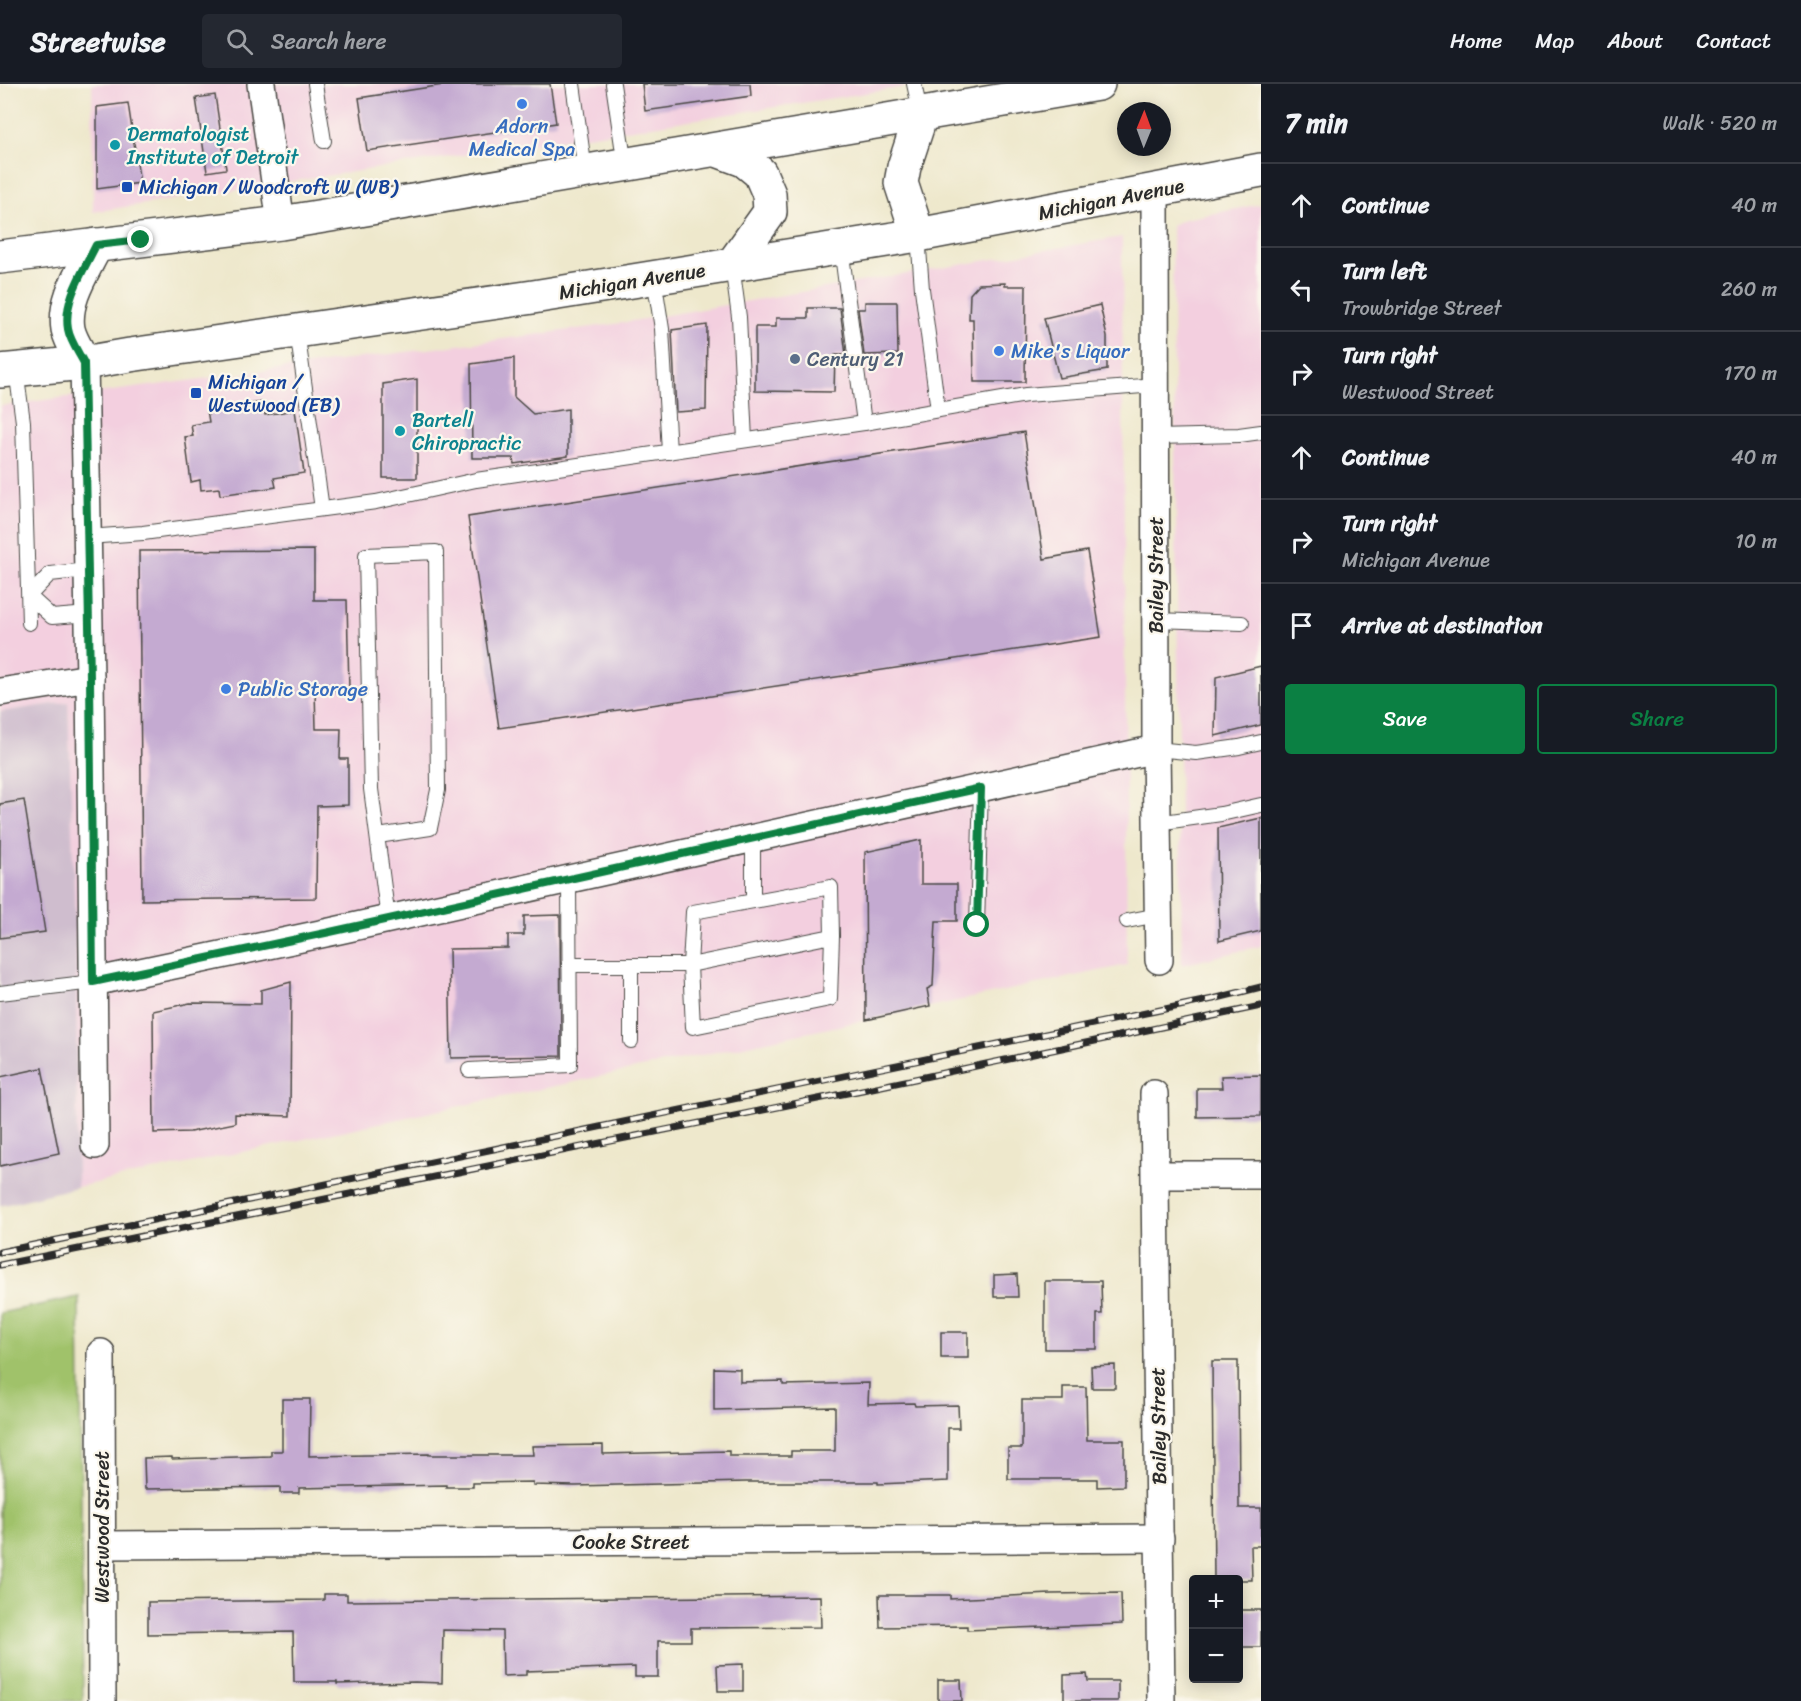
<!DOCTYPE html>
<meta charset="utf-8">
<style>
:root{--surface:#171b24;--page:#242831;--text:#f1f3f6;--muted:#9ea1a6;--line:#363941;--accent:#0b8043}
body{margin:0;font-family:Sriracha,sans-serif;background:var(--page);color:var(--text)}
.controls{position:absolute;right:18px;bottom:18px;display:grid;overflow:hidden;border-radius:6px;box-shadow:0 3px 15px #0003}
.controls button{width:54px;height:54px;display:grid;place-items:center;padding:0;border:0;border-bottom:2px solid var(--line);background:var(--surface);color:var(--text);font:30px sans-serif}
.compass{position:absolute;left:1117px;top:18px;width:54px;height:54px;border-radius:50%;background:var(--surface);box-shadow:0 3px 15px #0003;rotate:1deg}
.stop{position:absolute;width:18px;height:18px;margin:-14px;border:4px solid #0b8043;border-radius:50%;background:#fff}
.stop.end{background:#0b8043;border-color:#fff;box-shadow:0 2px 6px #0008}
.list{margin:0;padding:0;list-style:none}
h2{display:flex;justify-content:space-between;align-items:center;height:78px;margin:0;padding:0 24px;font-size:26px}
h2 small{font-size:20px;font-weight:400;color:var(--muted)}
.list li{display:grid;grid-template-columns:39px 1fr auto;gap:18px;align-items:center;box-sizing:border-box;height:84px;padding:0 24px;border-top:2px solid var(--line)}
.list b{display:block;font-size:22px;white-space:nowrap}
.list p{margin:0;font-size:20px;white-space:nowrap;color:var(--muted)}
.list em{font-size:20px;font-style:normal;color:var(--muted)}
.actions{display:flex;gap:12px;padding:18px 24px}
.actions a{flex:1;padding:14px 0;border:2px solid var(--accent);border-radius:6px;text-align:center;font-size:21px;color:var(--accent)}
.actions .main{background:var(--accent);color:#fff}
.icon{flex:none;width:33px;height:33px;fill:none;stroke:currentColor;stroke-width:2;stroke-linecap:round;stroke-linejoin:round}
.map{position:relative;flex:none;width:1261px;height:1617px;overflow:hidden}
header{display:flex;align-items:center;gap:36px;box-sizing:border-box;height:84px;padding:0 30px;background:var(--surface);border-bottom:2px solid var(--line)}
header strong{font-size:28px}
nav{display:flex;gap:33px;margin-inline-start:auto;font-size:21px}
.search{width:420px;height:54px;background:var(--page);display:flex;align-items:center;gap:15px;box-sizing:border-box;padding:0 21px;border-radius:6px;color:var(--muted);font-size:22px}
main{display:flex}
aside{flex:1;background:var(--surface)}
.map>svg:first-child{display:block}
.built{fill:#f3cfdf}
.industrial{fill:#cfbdce}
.green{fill:#a0c26b;stroke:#66764b;stroke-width:1.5}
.building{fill:#c4aad1}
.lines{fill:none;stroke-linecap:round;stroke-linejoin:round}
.service-casing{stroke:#484743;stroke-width:16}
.minor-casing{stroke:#484743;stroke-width:30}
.primary-casing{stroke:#484743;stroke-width:36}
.service{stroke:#fff;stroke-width:14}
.minor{stroke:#fff;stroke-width:27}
.primary{stroke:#fff;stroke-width:33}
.rail-casing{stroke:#2b2b2b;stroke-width:7}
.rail{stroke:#fbf7ec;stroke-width:4.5;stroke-dasharray:14;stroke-linecap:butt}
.route{stroke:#0b8043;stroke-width:8}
.shop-dot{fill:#3f7fe0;stroke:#fbf7ec;stroke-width:2}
.culture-dot{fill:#0f9aa8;stroke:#fbf7ec;stroke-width:2}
.transit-dot{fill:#1a4fb4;stroke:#fbf7ec;stroke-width:2}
.service-dot{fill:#5c6f8a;stroke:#fbf7ec;stroke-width:2}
.labels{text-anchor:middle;stroke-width:4.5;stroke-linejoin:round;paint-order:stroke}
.shop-label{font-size:20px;fill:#366cbe;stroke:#fbf7ec;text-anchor:start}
.culture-label{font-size:20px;fill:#0d838f;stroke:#fbf7ec;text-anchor:start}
.transit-label{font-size:20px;fill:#164399;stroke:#fbf7ec;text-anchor:start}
.street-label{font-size:20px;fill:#2b2b2b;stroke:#fbf7ec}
.service-label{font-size:20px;fill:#4e5e75;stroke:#fbf7ec;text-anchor:start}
</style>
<header>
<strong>Streetwise</strong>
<div class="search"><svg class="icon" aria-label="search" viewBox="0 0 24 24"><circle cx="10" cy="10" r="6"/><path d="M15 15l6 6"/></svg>Search here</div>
<nav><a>Home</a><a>Map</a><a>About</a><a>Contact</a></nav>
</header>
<main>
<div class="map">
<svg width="1261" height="1617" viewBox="0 0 1261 1617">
<rect width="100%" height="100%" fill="#fbf7ec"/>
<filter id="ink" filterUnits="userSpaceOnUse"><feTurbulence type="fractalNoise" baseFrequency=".0167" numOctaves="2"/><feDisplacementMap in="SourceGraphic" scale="12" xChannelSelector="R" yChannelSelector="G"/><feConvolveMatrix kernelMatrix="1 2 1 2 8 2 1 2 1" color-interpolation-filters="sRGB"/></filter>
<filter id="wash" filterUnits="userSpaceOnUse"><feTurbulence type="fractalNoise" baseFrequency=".008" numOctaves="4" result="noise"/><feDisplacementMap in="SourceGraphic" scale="24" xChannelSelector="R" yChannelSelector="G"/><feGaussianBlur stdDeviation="1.35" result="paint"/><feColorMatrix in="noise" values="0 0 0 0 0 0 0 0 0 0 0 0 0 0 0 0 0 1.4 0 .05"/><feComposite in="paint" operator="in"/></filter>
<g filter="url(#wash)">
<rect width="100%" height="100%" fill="#eee8cc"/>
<g class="built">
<path d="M 92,0 L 925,0 L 93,128 Z"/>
<path d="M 1261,120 L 1261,862 L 1182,881 L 1172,141 L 1185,135 Z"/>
<path d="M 1122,153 L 1127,881 L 77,1103 L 76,873 L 68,618 L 0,628 L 0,322 L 615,240 Z"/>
</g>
<path class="industrial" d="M 68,618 L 76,873 L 77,1103 L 0,1122 L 0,628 Z"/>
<path class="green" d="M 79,1213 L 83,1617 L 0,1617 L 0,1229 Z"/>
<g id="blocks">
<g class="building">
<path d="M 450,0 L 550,0 L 556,39 L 367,67 L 359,14 Z"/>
<path d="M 642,0 L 750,0 L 751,12 L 645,27 Z"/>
<path d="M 215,11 L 226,85 L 207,88 L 196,14 Z"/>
<path d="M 128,19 L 140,99 L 97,105 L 97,23 Z"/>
<path d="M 1005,199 L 1005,202 L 1026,202 L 1025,298 L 974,298 L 973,235 L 969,235 L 970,210 L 979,200 Z"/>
<path d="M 865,218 L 897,218 L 898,270 L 864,271 L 858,225 L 865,225 Z"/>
<path d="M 1100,221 L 1107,253 L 1107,286 L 1059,294 L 1044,234 Z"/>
<path d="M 808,224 L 840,224 L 846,271 L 835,271 L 834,308 L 755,307 L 755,243 L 776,243 L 776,234 L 808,234 Z"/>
<path d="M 707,241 L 706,326 L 676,328 L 672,246 Z"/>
<path d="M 514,274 L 514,313 L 533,330 L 568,325 L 568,372 L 514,380 L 513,374 L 472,374 L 471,280 Z"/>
<path d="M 417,295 L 417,394 L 383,394 L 383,300 Z"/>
<path d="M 263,318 L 265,331 L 295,326 L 304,389 L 274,394 L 276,403 L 220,411 L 219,404 L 201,406 L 200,396 L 191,398 L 185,353 L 193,352 L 191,341 L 209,338 L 207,326 Z"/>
<path d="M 1024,348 L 1044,475 L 1087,467 L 1101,553 L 499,644 L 468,433 Z"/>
<path d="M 314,466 L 314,516 L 347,516 L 349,606 L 315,606 L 316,645 L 341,645 L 340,675 L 348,675 L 348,721 L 317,722 L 316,814 L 142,816 L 139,467 Z"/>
<path d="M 1261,582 L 1261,641 L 1215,652 L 1216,593 Z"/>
<path d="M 24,716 L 45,848 L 0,854 L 0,720 Z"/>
<path d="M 1261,734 L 1261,847 L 1219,857 L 1218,744 Z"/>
<path d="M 921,756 L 921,800 L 957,800 L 957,837 L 936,837 L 933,902 L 927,905 L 930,922 L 866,936 L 865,768 Z"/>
<path d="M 560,831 L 561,972 L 451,974 L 449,865 L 508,864 L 508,851 L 524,851 L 524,832 Z"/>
<path d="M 291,898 L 290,1032 L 235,1030 L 235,1039 L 190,1048 L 154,1049 L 153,927 L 190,919 L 261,920 L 261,906 Z"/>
<path d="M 42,984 L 59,1069 L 0,1082 L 0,993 Z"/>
<path d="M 1261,991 L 1261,1032 L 1197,1033 L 1197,1004 L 1222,1004 L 1221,992 Z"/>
<path d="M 1017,1190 L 1018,1213 L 994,1213 L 994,1191 Z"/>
<path d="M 1045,1197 L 1101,1197 L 1102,1230 L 1097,1230 L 1097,1265 L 1045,1265 Z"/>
<rect x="941" y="1248" width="27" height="26"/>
<path d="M 1212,1277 L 1238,1277 L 1239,1424 L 1261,1424 L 1261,1462 L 1251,1462 L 1252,1496 L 1214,1496 Z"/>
<path d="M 1115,1281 L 1115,1304 L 1092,1304 L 1091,1282 Z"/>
<path d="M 714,1284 L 740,1285 L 740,1298 L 783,1297 L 783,1301 L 869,1299 L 868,1320 L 914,1319 L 915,1322 L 958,1321 L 959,1344 L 948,1344 L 948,1397 L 878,1400 L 878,1398 L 746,1398 L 575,1402 L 533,1401 L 533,1398 L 473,1399 L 473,1403 L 446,1403 L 446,1401 L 299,1404 L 299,1409 L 280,1409 L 280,1403 L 145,1405 L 144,1374 L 172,1373 L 172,1375 L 271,1372 L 271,1367 L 282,1367 L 282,1315 L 310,1315 L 309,1372 L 429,1370 L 429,1371 L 533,1371 L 532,1362 L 603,1361 L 603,1370 L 729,1367 L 729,1372 L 791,1372 L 791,1367 L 835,1367 L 835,1323 L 714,1326 Z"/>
<path d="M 1063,1303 L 1086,1303 L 1087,1356 L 1124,1356 L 1124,1402 L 1097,1403 L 1097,1395 L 1008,1395 L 1008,1364 L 1022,1364 L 1022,1316 L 1063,1316 Z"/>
<path d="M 1121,1509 L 1122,1540 L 967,1546 L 967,1542 L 880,1543 L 879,1511 L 950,1511 L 950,1515 L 1051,1510 Z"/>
<path d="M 324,1510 L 347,1510 L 347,1517 L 820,1512 L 821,1543 L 691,1544 L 691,1557 L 658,1557 L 658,1593 L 635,1593 L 635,1583 L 526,1587 L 526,1591 L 503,1592 L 502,1547 L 443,1546 L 442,1599 L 415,1598 L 337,1600 L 337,1598 L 294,1598 L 293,1548 L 148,1550 L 148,1518 L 324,1516 Z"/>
<rect x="1239" y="1526" width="22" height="37"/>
<path d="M 743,1580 L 743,1607 L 718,1607 L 717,1581 Z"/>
<path d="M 1087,1590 L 1088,1597 L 1118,1597 L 1118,1617 L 1064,1617 L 1064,1591 Z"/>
<path d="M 938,1596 L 961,1596 L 962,1617 L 938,1617 Z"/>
</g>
</g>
</g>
<g filter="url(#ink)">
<use href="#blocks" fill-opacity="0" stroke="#484743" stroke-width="1.5"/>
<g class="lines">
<defs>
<g id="service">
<path d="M 315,0 L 324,57"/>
<path d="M 573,0 L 585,87"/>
<path d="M 613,0 L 625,82"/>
<path d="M 914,0 L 921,31"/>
<path d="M 918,151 L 922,205 L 938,326"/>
<path d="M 841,163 L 864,339"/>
<path d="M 732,181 L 739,233 L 745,356"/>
<path d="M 654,194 L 662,245 L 669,368"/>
<path d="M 297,247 L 322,425"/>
<path d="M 16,285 L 23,338 L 29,539"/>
<path d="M 1156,353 L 1239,351 L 1261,348"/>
<path d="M 87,453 L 143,449 L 376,418 L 476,396 L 864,339 L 1026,311 L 1156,301"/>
<path d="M 29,512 L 50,490 L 88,486"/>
<path d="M 29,512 L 52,533 L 89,530"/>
<path d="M 1156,536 L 1242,539"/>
<path d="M 1156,665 L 1196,669 L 1239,663 L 1261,658"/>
<path d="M 1157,739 L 1221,730 L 1261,721"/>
<path d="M 378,752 L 430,744 L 438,706 L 436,468 L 366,471 L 371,705 L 388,835"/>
<path d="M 753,755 L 753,817"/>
<path d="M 1127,837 L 1158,831"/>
<path d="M 977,841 L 981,704"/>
<path d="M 569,881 L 690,881 L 832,852 L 831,803 L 693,828 L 690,881 L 693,943 L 830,915 L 832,852"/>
<path d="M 0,909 L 93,898"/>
<path d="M 631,957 L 631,881"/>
<path d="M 469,986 L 570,981 L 569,795"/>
</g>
<g id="minor">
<path d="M 261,0 L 281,139"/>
<path d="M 1155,107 L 1156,665 L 1159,876"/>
<path d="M 84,279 L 90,594 L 95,1061"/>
<path d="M 0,608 L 90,594"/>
<path d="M 93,898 L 330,848 L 1156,665"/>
<path d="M 1154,1010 L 1161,1617"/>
<path d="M 1156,1091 L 1261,1091"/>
<path d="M 101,1269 L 102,1617"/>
<path d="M 102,1461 L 1160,1454"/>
</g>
<g id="primary">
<path d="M 717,66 L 744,76 L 760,89 L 769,110 L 770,128 L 732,181"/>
<path d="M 918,151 L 901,99 L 904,83 L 921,31"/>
<path d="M 0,173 L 281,139 L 336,130 L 1098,0"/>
<path d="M 84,279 C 79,269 70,256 68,245 C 63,216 84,186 96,161"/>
<path d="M 0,287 L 84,279 L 130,271 L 533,213 L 918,151 L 1261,86"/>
</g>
</defs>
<use href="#service" class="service-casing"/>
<use href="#minor" class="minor-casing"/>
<use href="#primary" class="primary-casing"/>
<use href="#service" class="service"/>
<use href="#minor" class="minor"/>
<use href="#primary" class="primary"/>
<defs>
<g id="rail">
<path d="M 0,1168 L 1213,915 L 1261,903"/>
<path d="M 0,1181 L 872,1004 L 1261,922"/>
</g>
</defs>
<use href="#rail" class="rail-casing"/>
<use href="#rail" class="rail"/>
</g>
</g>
<g class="lines" filter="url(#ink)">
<path class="route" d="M 141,156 L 96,161 C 84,186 63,216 68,245 C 70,257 79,269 84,279 L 90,594 L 93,898 L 330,848 L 981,704 L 977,841"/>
</g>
<g class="shop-dot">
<circle cx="522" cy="20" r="6"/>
<circle cx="999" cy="267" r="6"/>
<circle cx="226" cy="605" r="6"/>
</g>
<g class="culture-dot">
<circle cx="115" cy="61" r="6"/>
<circle cx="400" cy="347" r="6"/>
</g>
<g class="transit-dot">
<rect x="121" y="97" width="12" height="12" rx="3"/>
<rect x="190" y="303" width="12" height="12" rx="3"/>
</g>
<circle class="service-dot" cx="795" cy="275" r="6"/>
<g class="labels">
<g class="shop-label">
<text x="522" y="49" text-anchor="middle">Adorn<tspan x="522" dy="23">Medical Spa</tspan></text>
<text x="1011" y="274">Mike's Liquor</text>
<text x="238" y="612">Public Storage</text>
</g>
<g class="culture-label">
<text x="127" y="57">Dermatologist<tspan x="127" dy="23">Institute of Detroit</tspan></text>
<text x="412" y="343">Bartell<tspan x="412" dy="23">Chiropractic</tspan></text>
</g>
<g class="transit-label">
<text x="139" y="110">Michigan / Woodcroft W (WB)</text>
<text x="208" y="305">Michigan /<tspan x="208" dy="23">Westwood (EB)</tspan></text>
</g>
<g class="street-label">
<text transform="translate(1111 115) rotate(-11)" y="7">Michigan Avenue</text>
<text transform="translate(632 197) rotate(-9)" y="7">Michigan Avenue</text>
<text transform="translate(1156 491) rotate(-90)" y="7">Bailey Street</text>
<text transform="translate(1158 1342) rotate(-91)" y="7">Bailey Street</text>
<text transform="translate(102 1443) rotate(-90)" y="7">Westwood Street</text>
<text x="631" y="1465">Cooke Street</text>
</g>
<g class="service-label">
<text x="807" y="282">Century 21</text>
</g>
</g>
</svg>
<div class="controls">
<button>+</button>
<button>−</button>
</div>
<svg class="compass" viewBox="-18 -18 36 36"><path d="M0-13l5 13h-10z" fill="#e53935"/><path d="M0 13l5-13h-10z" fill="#9ea1a6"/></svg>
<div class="stop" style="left:977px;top:841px"></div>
<div class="stop end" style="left:141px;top:156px"></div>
</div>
<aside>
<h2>7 min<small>Walk · 520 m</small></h2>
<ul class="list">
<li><svg class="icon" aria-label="ahead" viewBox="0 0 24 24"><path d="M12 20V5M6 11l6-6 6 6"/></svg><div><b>Continue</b></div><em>40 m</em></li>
<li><svg class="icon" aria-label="left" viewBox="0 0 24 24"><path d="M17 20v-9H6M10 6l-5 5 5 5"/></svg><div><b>Turn left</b><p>Trowbridge Street</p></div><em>260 m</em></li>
<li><svg class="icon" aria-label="right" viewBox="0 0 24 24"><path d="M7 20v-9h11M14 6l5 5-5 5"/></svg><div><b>Turn right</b><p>Westwood Street</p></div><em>170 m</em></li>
<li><svg class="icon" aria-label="ahead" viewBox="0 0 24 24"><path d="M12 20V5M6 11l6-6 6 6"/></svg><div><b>Continue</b></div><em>40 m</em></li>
<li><svg class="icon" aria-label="right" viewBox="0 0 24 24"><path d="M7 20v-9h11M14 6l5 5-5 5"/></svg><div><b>Turn right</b><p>Michigan Avenue</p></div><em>10 m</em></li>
<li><svg class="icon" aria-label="arrive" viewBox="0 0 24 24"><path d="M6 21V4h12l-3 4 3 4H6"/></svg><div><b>Arrive at destination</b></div></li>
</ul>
<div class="actions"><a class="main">Save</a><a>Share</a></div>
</aside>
</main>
